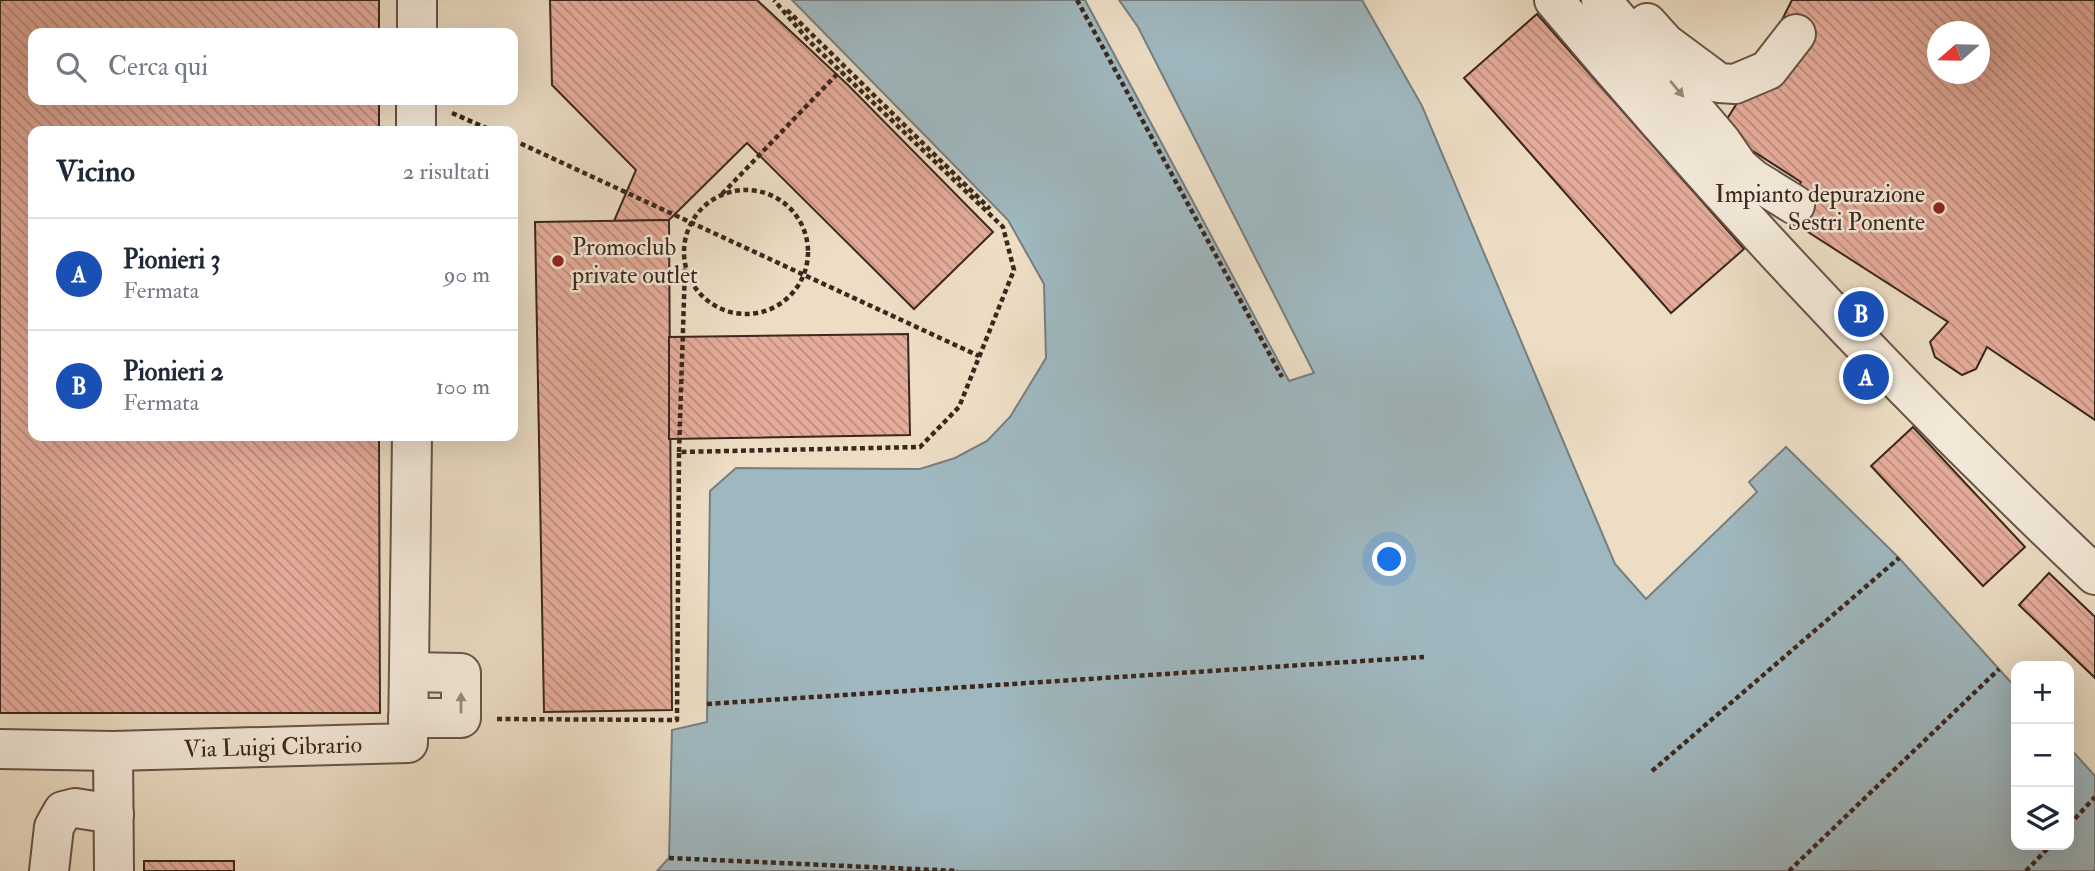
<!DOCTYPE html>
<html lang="it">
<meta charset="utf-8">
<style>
:root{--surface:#fff;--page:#f6f6f7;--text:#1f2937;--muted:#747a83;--line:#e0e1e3;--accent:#b45309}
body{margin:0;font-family:"IM FELL Double Pica",serif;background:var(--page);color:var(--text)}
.controls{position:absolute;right:21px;bottom:21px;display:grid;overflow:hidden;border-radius:14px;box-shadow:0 7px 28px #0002}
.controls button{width:63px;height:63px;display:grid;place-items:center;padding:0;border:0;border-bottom:2px solid var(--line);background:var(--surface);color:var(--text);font:35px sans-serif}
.compass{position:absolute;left:1927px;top:21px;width:63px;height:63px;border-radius:50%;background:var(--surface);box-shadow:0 7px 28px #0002;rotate:250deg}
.you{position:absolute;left:1390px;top:560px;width:24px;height:24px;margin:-18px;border:5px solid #fff;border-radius:50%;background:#1a73e8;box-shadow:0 0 0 10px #1a73e833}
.badge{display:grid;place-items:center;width:46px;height:46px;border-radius:50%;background:var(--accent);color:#fff;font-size:23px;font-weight:700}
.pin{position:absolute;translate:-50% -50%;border:4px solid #fff;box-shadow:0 2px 7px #0006}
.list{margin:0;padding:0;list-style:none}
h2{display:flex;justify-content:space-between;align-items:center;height:91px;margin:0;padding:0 28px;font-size:30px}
h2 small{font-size:23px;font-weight:400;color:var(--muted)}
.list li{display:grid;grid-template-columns:46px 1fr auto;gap:21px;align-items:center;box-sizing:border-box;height:112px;padding:0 28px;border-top:2px solid var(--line)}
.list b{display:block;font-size:26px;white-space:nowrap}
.list p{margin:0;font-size:23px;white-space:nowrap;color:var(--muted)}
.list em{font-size:23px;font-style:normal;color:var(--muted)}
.icon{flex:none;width:38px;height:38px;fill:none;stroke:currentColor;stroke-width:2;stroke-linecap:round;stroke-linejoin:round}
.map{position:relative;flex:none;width:2095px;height:871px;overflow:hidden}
.search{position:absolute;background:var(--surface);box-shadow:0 7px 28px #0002;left:28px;top:28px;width:490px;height:77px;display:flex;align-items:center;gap:18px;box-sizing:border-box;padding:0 24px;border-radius:14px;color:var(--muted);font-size:26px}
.panel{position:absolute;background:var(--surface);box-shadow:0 7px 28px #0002;left:28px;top:126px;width:490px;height:315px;border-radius:14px}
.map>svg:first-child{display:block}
.water{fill:#9fb8c0;stroke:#777e7f;stroke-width:2}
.building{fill:url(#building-back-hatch);stroke:#3b271d;stroke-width:2;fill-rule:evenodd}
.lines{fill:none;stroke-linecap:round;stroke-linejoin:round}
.minor-casing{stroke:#675447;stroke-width:42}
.path{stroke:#3b271d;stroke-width:4.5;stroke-dasharray:5 3.5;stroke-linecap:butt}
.minor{stroke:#f3e9d9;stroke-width:38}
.oneway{fill:#97887b}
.poi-dot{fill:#8f2418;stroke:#f3e9d9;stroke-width:2.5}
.labels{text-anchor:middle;stroke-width:5;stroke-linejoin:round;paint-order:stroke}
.poi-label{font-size:24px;fill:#3b271d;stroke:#f3e9d9;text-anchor:end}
.street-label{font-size:24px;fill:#3b271d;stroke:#f3e9d9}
</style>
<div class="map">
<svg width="2095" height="871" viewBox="0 0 2095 871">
<defs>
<pattern id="building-back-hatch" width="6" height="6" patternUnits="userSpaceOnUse" patternTransform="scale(1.75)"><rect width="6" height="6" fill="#e6ac9b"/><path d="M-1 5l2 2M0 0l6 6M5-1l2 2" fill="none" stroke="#bc8c7e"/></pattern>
</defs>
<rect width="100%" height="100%" fill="#ecddc4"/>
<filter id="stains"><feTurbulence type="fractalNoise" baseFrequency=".00286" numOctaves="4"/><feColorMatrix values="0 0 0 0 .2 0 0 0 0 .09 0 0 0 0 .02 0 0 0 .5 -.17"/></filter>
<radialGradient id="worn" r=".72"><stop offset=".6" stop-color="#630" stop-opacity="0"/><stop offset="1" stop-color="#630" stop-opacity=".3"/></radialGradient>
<path class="water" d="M 792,0 L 1085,0 L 1289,381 L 1314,373 L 1138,27 L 1119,0 L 1362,0 L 1422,106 L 1615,564 L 1646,599 L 1757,492 L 1749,482 L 1786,447 L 1899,558 L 2016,688 L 2016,845 L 2069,845 L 2069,747 L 2095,776 L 2095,871 L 657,871 L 669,858 L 672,730 L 707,722 L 710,491 L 736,468 L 920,469 L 955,458 L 987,441 L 1010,417 L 1046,358 L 1044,284 L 1008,220 Z"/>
<g class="building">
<path d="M 0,0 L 379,0 L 379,33 L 33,33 L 33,100 L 379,100 L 379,131 L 33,131 L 33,436 L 379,436 L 380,713 L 0,713 Z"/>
<path d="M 550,0 L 757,0 L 848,85 L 993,232 L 914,309 L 747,143 L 669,220 L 614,221 L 636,170 L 552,85 Z"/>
<path d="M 1792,0 L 2095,0 L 2095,420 L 1987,347 L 1976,369 L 1962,375 L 1935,357 L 1930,342 L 1948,322 L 1780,214 L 1801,182 L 1720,130 L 1751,81 ZM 1938,32 L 1980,32 L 1980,74 L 1938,74 Z"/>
<path d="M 1537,14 L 1744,249 L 1671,313 L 1464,78 Z"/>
<path d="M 669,220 L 672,710 L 544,712 L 535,222 Z"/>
<path d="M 908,334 L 910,435 L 669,439 L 669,337 Z"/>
<path d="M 1913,427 L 2025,547 L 1983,586 L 1871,466 Z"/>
<path d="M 2049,573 L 2095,617 L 2095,678 L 2019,605 Z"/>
<rect x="144" y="861" width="90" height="10"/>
</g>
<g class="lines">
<defs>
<g id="minor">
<path d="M 1554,0 C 1723,201 1904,394 2095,575"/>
<path d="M 1601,0 L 1721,141 L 1739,167 L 1753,179 L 1795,205"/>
<path d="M 1647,23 L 1665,43 L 1719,83 L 1735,84 L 1768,70 L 1796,34"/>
<path d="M 417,33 L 417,0"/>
<path d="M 416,131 L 416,100"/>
<path d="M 408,718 L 461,718 L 461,673 L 409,672"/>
<path id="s1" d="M 0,749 L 113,751 L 408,743 L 412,436"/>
<path d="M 113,751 L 114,871"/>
<path d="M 49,871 L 54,827 L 63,811 L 75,808 L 114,814"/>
</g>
</defs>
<use href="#minor" class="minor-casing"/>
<g class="path">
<path d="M 1077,0 L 1282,377"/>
<path d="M 787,10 L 990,209"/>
<path d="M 452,113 L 493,131"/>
<path d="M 513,140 L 979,356"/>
<circle cx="746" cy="252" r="62"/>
<path d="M 722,194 L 840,71"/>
<path d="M 679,452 L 685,268"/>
<path d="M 707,704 L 1424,657"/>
<path d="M 497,719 L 677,720 L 679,452 L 920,447 L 959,407 L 1014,270 L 1003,227 L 808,40 L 774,0"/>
<path d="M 1652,771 L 1899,558"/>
<path d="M 2069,825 L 2095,797"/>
<path d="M 669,858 L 958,871"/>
<path d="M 1789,871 L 1999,669"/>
<path d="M 2026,871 L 2051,845"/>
</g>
<use href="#minor" class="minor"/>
</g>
<defs><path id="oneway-solid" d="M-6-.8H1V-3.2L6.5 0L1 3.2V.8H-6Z" transform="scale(1.75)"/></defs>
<g class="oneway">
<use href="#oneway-solid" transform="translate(1677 89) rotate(50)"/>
<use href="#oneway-solid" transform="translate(461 703) rotate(-90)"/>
</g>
<g class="poi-dot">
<circle cx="1939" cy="208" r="7"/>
<circle cx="558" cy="261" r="7"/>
</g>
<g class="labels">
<g class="poi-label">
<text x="1925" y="202">Impianto depurazione<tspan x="1925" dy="28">Sestri Ponente</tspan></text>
<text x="572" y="255" text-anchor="start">Promoclub<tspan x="572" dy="28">private outlet</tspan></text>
</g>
<g class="street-label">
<text dy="8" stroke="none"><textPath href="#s1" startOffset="273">Via Luigi Cibrario</textPath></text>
</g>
</g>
<rect width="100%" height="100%" filter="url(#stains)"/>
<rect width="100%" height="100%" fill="url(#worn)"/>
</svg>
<div class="controls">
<button>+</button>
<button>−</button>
<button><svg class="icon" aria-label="layers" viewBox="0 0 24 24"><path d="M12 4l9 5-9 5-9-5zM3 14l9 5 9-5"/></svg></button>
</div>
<svg class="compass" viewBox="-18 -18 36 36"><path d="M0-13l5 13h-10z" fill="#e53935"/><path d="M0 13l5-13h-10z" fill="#747a83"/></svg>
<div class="you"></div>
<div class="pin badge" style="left:1866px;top:377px;background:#1a4fb4">A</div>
<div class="pin badge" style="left:1861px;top:314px;background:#1a4fb4">B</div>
<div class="search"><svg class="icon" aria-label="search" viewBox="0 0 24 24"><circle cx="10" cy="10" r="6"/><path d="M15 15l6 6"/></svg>Cerca qui</div>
<section class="panel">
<h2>Vicino<small>2 risultati</small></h2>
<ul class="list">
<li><span class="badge" style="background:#1a4fb4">A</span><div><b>Pionieri 3</b><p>Fermata</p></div><em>90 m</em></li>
<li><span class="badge" style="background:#1a4fb4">B</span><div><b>Pionieri 2</b><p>Fermata</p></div><em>100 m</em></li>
</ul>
</section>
</div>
